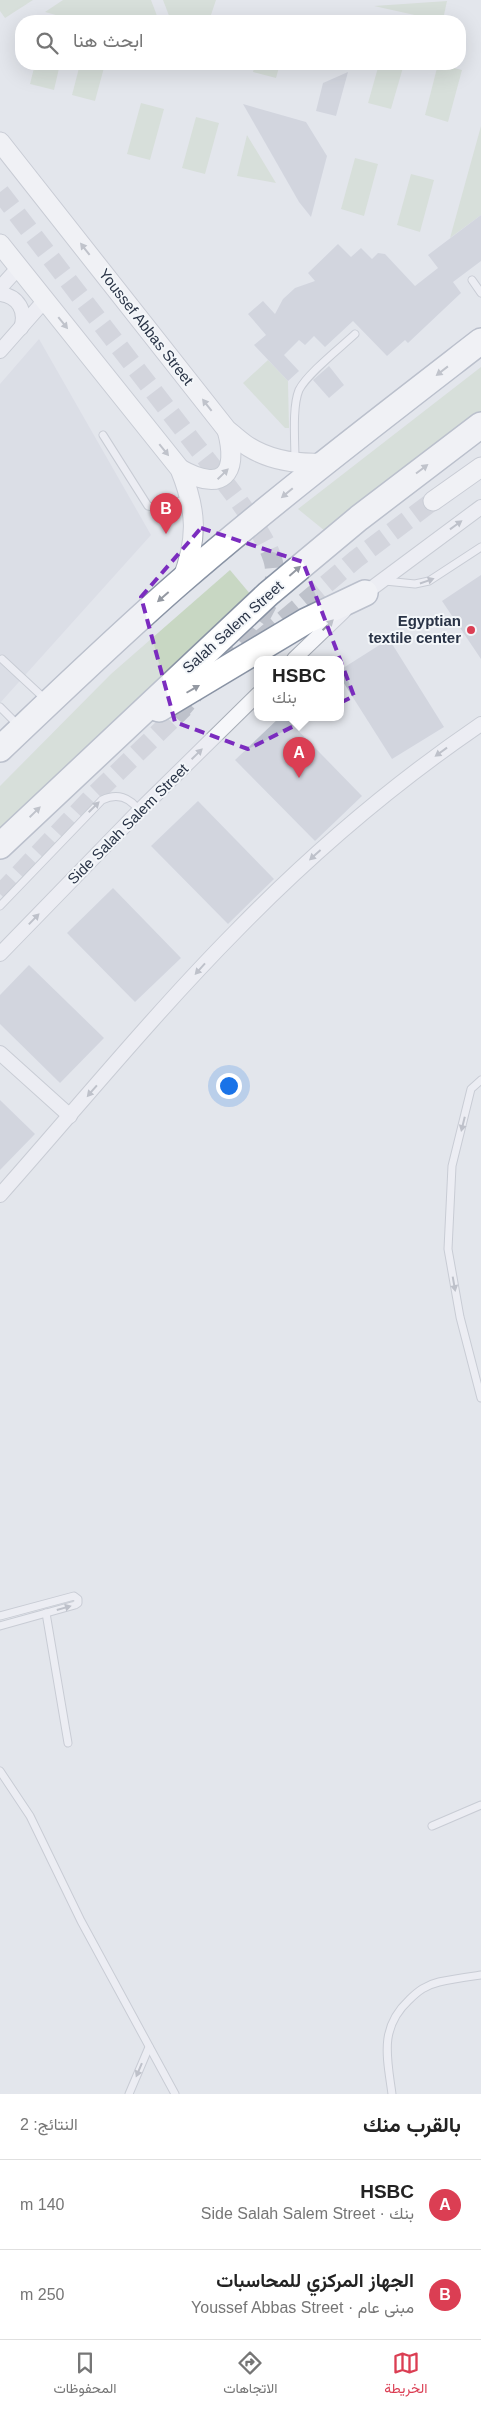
<!DOCTYPE html>
<html lang="ar">
<meta charset="utf-8">
<style>
:root{--surface:#fff;--page:#f6f6f6;--text:#222;--muted:#767676;--line:#e0e0e0;--accent:#db3e53}
body{margin:0;font-family:Helvetica,Vazirmatn,sans-serif;background:var(--page);color:var(--text);direction:rtl}
.you{position:absolute;left:228px;top:1085px;width:18px;height:18px;margin:-12px;border:4px solid #fff;border-radius:50%;background:#1a73e8;box-shadow:0 0 0 8px #1a73e833}
.badge{display:grid;place-items:center;width:32px;height:32px;border-radius:50%;background:var(--accent);color:#fff;font-size:16px;font-weight:700}
.pin{position:absolute;translate:-50% -41px;filter:drop-shadow(0 1px 2px #0008)}
.pin::after{content:'';position:absolute;top:26px;width:18px;height:15px;background:inherit;clip-path:polygon(0 0,100% 0,50% 100%)}
.popup{position:absolute;left:254px;top:656px;width:90px;height:65px;box-sizing:border-box;display:grid;place-content:center;border-radius:10px;background:var(--surface);filter:drop-shadow(0 1px 4px #0005);font-size:16px;white-space:nowrap;color:var(--muted)}
.popup b{font-size:19px;color:var(--text)}
.popup::after{content:'';position:absolute;left:50%;top:100%;margin-left:-10px;border:10px solid transparent;border-top-color:var(--surface)}
.list{margin:0;padding:0;list-style:none}
h2{display:flex;justify-content:space-between;align-items:center;height:65px;margin:0;padding:0 20px;font-size:21px}
h2 small{font-size:16px;font-weight:400;color:var(--muted)}
.list li{display:grid;grid-template-columns:32px 1fr auto;gap:15px;align-items:center;box-sizing:border-box;height:90px;padding:0 20px;border-top:1px solid var(--line)}
.list b{display:block;font-size:19px;white-space:nowrap}
.list p{margin:0;font-size:16px;white-space:nowrap;color:var(--muted)}
.list em{font-size:16px;font-style:normal;color:var(--muted)}
.icon{flex:none;width:28px;height:28px;fill:none;stroke:currentColor;stroke-width:2;stroke-linecap:round;stroke-linejoin:round}
.map{position:relative;flex:none;width:481px;height:2094px;overflow:hidden;direction:ltr}
.search{position:absolute;background:var(--surface);box-shadow:0 5px 20px #0002;left:15px;right:15px;top:15px;height:55px;display:flex;align-items:center;gap:12px;box-sizing:border-box;padding:0 18px;border-radius:20px;color:var(--muted);font-size:19px}
.sheet{height:245px;background:var(--surface)}
nav{display:flex;justify-content:space-around;align-items:center;box-sizing:border-box;height:70px;border-top:1px solid var(--line);background:var(--surface);font-size:14px;color:var(--muted)}
nav a{display:grid;justify-items:center;gap:2px}
nav .on{color:var(--accent)}
.map>svg:first-child{display:block}
.built{fill:#d1d5de}
.green{fill:#c8d7c3}
.building{fill:#bcc2cd}
.lines{fill:none;stroke-linecap:round;stroke-linejoin:round}
.secondary-tunnel{stroke:#bec2cb;stroke-width:19;stroke-dasharray:19 9;stroke-linecap:butt}
.lane-casing{stroke:#a7adb7;stroke-width:9}
.street-casing{stroke:#a7adb7;stroke-width:16}
.secondary-casing{stroke:#a7adb7;stroke-width:21}
.highway-casing{stroke:#8993a4;stroke-width:28}
.lane{stroke:#f6f7fa;stroke-width:7}
.street{stroke:#f6f7fa;stroke-width:14}
.secondary{stroke:#fff;stroke-width:19}
.highway{stroke:#fff;stroke-width:25}
.oneway{fill:#9499a2}
.oneway2{fill:#9095a0}
.marked{fill:none;stroke:#7b2cbf;stroke-width:4;stroke-dasharray:10 6;stroke-linejoin:round}
.poi-dot{fill:#db3e53;stroke:#f3f6f9;stroke-width:2}
.labels{text-anchor:middle;stroke-width:4;stroke-linejoin:round;paint-order:stroke}
.street-label{font-size:15px;fill:#293346;stroke:#f3f6f9}
.poi-label{font-size:15px;font-weight:bold;fill:#293346;stroke:#f3f6f9;text-anchor:end}
</style>
<div class="map">
<svg width="481" height="2094" viewBox="0 0 481 2094">
<rect width="100%" height="100%" fill="#e3e6ec"/>
<path class="built" d="M 39,339 L 151,535 L 0,703 L 0,384 Z"/>
<g class="green">
<path d="M 0,0 L 33,0 L 5,18 L 0,11 Z"/>
<path d="M 63,0 L 151,0 L 159,21 L 77,21 L 45,12 Z"/>
<path d="M 163,0 L 216,0 L 209,21 L 171,21 Z"/>
<path d="M 447,1 L 444,15 L 437,20 L 374,6 Z"/>
<path d="M 35,64 L 60,64 L 54,90 L 30,84 Z"/>
<path d="M 80,64 L 105,64 L 95,101 L 72,95 Z"/>
<path d="M 255,64 L 280,64 L 276,78 L 253,72 Z"/>
<path d="M 379,64 L 404,64 L 391,109 L 368,103 Z"/>
<path d="M 438,64 L 462,70 L 448,122 L 425,115 Z"/>
<path d="M 141,103 L 164,109 L 150,160 L 127,154 Z"/>
<path d="M 196,117 L 219,123 L 205,174 L 182,168 Z"/>
<path d="M 481,126 L 481,215 L 450,238 Z"/>
<path d="M 247,135 L 276,183 L 237,176 Z"/>
<path d="M 355,158 L 378,164 L 364,216 L 341,209 Z"/>
<path d="M 411,174 L 434,180 L 420,232 L 397,225 Z"/>
<path d="M 268,360 L 288,381 L 289,428 L 285,428 L 243,383 Z"/>
<path d="M 481,367 L 481,413 L 325,531 L 298,509 Z"/>
<path d="M 230,570 L 251,595 L 0,838 L 0,786 L 111,674 Z"/>
</g>
<g class="building">
<path d="M 348,72 L 336,116 L 316,111 L 323,83 Z"/>
<path d="M 243,104 L 306,122 L 327,156 L 311,217 L 299,202 Z"/>
<path d="M 481,215 L 481,261 L 453,282 L 461,293 L 408,343 L 405,340 L 387,356 L 353,321 L 325,347 L 314,336 L 305,345 L 299,340 L 284,355 L 299,371 L 288,381 L 254,345 L 266,335 L 248,314 L 263,301 L 275,314 L 283,299 L 295,288 L 315,281 L 308,273 L 338,244 L 351,257 L 361,248 L 372,259 L 378,253 L 385,254 L 415,286 L 438,268 L 428,255 Z"/>
<path d="M 329,366 L 344,385 L 329,398 L 313,380 Z"/>
<path d="M 481,575 L 481,659 L 442,601 Z"/>
<path d="M 389,639 L 444,727 L 392,759 L 340,677 L 340,670 Z"/>
<path d="M 280,717 L 285,717 L 362,796 L 315,841 L 235,760 Z"/>
<path d="M 198,801 L 274,879 L 228,924 L 151,846 Z"/>
<path d="M 113,888 L 181,958 L 135,1002 L 67,933 Z"/>
<path d="M 29,965 L 104,1038 L 60,1083 L 0,1024 L 0,995 Z"/>
<path d="M 0,1100 L 35,1134 L 0,1170 Z"/>
</g>
<g class="lines">
<g class="secondary-tunnel">
<path d="M 0,192 C 63,274 126,356 189,437 C 211,466 269,533 274,565 C 280,609 240,641 215,670"/>
<path d="M 262,638 L 356,559 L 433,501"/>
<path d="M 175,717 L 195,693"/>
<path d="M 0,894 L 93,796 L 184,708"/>
</g>
<defs>
<g id="lane">
<path d="M 472,280 L 481,293"/>
<path d="M 103,435 L 148,506 L 159,508 L 189,498"/>
<path d="M 295,460 C 295,441 292,407 299,390 C 307,374 340,348 355,334"/>
<path d="M 385,581 L 415,584 L 429,581 L 481,547"/>
<path d="M 2,659 L 45,699"/>
<path d="M 0,707 L 18,725"/>
<path d="M 0,906 L 102,800 C 117,793 130,797 139,811"/>
<path d="M 481,1080 L 471,1089 L 452,1166 L 448,1249 L 460,1317 L 481,1398"/>
<path d="M 46,1613 L 68,1743"/>
<path d="M 0,1616 L 74,1596 L 78,1599 L 78,1603 L 75,1605 L 0,1626"/>
<path d="M 0,1771 L 30,1816 L 81,1921 L 175,2094"/>
<path d="M 432,1826 L 481,1805"/>
<path d="M 129,2094 L 149,2047"/>
<path d="M 392,2094 C 387,2057 379,2028 409,2000 C 418,1991 426,1985 439,1982 C 452,1979 467,1977 481,1975"/>
</g>
<g id="street">
<path d="M 0,288 L 19,267"/>
<path d="M 0,294 C 18,296 27,311 21,328"/>
<path d="M 0,351 L 45,300"/>
<path d="M 360,597 L 481,507"/>
<path d="M 294,659 L 344,611"/>
<path d="M 0,954 L 139,811 L 258,694"/>
<path d="M 0,1053 L 70,1116"/>
<path d="M 0,1195 C 78,1107 153,1015 236,931 C 311,854 393,784 481,724"/>
</g>
<g id="secondary">
<path d="M 0,142 L 227,430 C 234,435 241,442 249,447 C 270,460 297,464 322,463"/>
<path d="M 0,244 L 180,469 C 197,511 198,538 182,580"/>
<path d="M 180,469 C 223,493 239,474 227,430"/>
<path d="M 433,501 L 481,467"/>
</g>
<g id="highway">
<path d="M 159,709 L 306,621 L 365,593"/>
<path d="M 0,749 C 59,693 118,636 180,582 C 277,498 379,420 481,341"/>
<path d="M 0,846 L 268,594 L 359,518 L 481,425"/>
</g>
</defs>
<use href="#lane" class="lane-casing"/>
<use href="#street" class="street-casing"/>
<use href="#secondary" class="secondary-casing"/>
<use href="#highway" class="highway-casing"/>
<use href="#lane" class="lane"/>
<use href="#street" class="street"/>
<use href="#secondary" class="secondary"/>
<use href="#highway" class="highway"/>
</g>
<defs><path id="oneway-solid" d="M-6-.8H1V-3.2L6.5 0L1 3.2V.8H-6Z" transform="scale(1.25)"/></defs>
<g class="oneway">
<use href="#oneway-solid" transform="translate(85 249) rotate(-128)"/>
<use href="#oneway-solid" transform="translate(63 323) rotate(51)"/>
<use href="#oneway-solid" transform="translate(442 371) rotate(142)"/>
<use href="#oneway-solid" transform="translate(207 405) rotate(-128)"/>
<use href="#oneway-solid" transform="translate(164 450) rotate(51)"/>
<use href="#oneway-solid" transform="translate(422 469) rotate(-37)"/>
<use href="#oneway-solid" transform="translate(223 474) rotate(-44)"/>
<use href="#oneway-solid" transform="translate(287 493) rotate(140)"/>
<use href="#oneway-solid" transform="translate(295 571) rotate(-41)"/>
<use href="#oneway-solid" transform="translate(163 597) rotate(139)"/>
<use href="#oneway-solid" transform="translate(193 689) rotate(-30)"/>
<use href="#oneway-solid" transform="translate(35 812) rotate(-44)"/>
</g>
<g class="oneway2">
<use href="#oneway-solid" transform="translate(456 525) rotate(-36)"/>
<use href="#oneway-solid" transform="translate(427 581) rotate(-19)"/>
<use href="#oneway-solid" transform="translate(328 625) rotate(-44)"/>
<use href="#oneway-solid" transform="translate(441 752) rotate(144)"/>
<use href="#oneway-solid" transform="translate(197 754) rotate(-44)"/>
<use href="#oneway-solid" transform="translate(94 807) rotate(-45)"/>
<use href="#oneway-solid" transform="translate(315 855) rotate(138)"/>
<use href="#oneway-solid" transform="translate(34 919) rotate(-46)"/>
<use href="#oneway-solid" transform="translate(200 969) rotate(132)"/>
<use href="#oneway-solid" transform="translate(92 1091) rotate(131)"/>
<use href="#oneway-solid" transform="translate(463 1124) rotate(104)"/>
<use href="#oneway-solid" transform="translate(454 1284) rotate(80)"/>
<use href="#oneway-solid" transform="translate(64 1608) rotate(-16)"/>
<use href="#oneway-solid" transform="translate(139 2070) rotate(113)"/>
</g>
<path d="M0 0H481V2094H0ZM 201,528 L 303,562 L 354,696 L 248,749 L 175,722 L 141,597 Z" fill="#e3e6ec" fill-opacity=".55" fill-rule="evenodd"/>
<path class="marked" d="M 201,528 L 303,562 L 354,696 L 248,749 L 175,722 L 141,597 Z"/>
<circle class="poi-dot" cx="471" cy="630" r="5"/>
<g class="labels">
<g class="street-label">
<text transform="translate(146 327) rotate(52)" y="5">Youssef Abbas Street</text>
<text transform="translate(233 627) rotate(-42)" y="5">Salah Salem Street</text>
<text transform="translate(128 824) rotate(-45)" y="5">Side Salah Salem Street</text>
</g>
<g class="poi-label">
<text x="461" y="626">Egyptian<tspan x="461" dy="17">textile center</tspan></text>
</g>
</g>
</svg>
<div class="you"></div>
<div class="pin badge" style="left:299px;top:778px">A</div>
<div class="popup"><b>HSBC</b>بنك</div>
<div class="pin badge" style="left:166px;top:534px">B</div>
<div class="search"><svg class="icon" aria-label="search" viewBox="0 0 24 24"><circle cx="10" cy="10" r="6"/><path d="M15 15l6 6"/></svg>ابحث هنا</div>
</div>
<section class="sheet">
<h2>بالقرب منك<small>النتائج: 2</small></h2>
<ul class="list">
<li><span class="badge">A</span><div><b>HSBC</b><p>بنك · Side Salah Salem Street</p></div><em>140 m</em></li>
<li><span class="badge">B</span><div><b>الجهاز المركزي للمحاسبات</b><p>مبنى عام · Youssef Abbas Street</p></div><em>250 m</em></li>
</ul>
</section>
<nav>
<a class="on"><svg class="icon" aria-label="map" viewBox="0 0 24 24"><path d="M3 6l6-2 6 2 6-2v14l-6 2-6-2-6 2zM9 4v14M15 6v14"/></svg>الخريطة</a>
<a><svg class="icon" aria-label="directions" viewBox="0 0 24 24"><path d="M12 3l9 9-9 9-9-9zM9 14v-3h6M13 9l2 2-2 2"/></svg>الاتجاهات</a>
<a><svg class="icon" aria-label="saved" viewBox="0 0 24 24"><path d="M7 4h10v16l-5-4-5 4z"/></svg>المحفوظات</a>
</nav>
